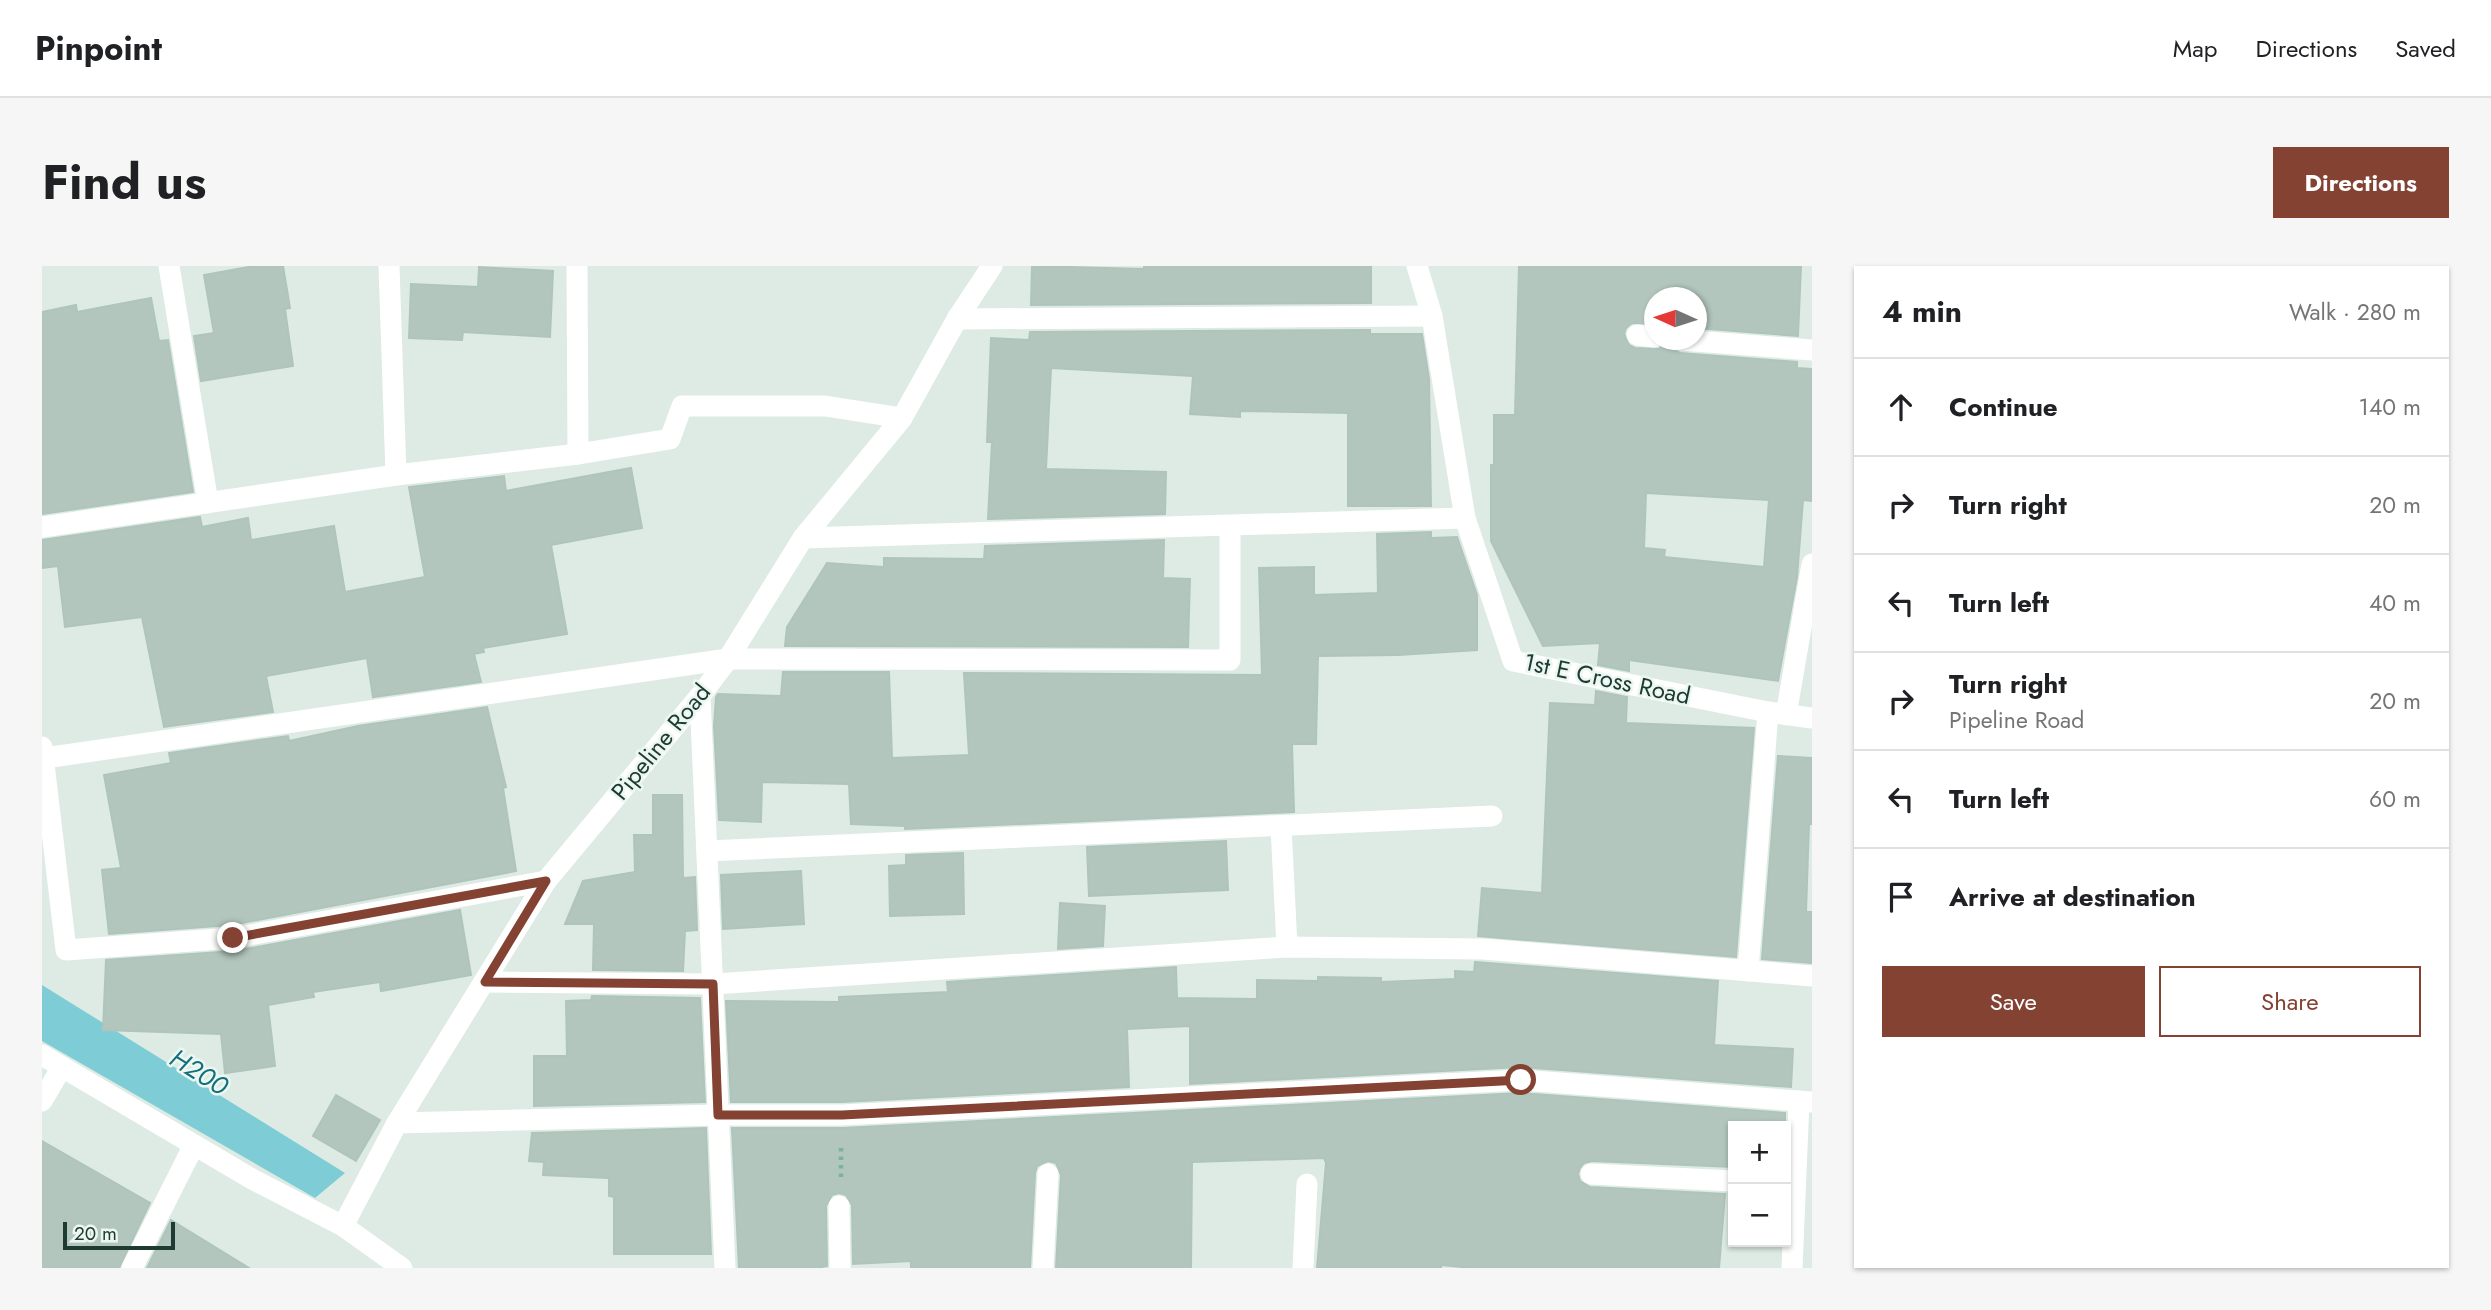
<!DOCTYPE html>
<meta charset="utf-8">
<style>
:root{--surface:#fff;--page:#f6f6f6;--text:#202124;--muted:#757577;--line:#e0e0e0;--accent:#844233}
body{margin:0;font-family:Jost,sans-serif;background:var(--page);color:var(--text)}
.controls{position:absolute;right:21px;bottom:21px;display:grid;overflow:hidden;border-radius:0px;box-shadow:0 2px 5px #0004}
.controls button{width:63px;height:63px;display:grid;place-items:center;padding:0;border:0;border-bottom:2px solid var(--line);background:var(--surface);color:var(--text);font:35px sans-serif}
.compass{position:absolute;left:1602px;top:21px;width:63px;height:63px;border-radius:50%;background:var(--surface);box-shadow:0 2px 5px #0004;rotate:273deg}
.scale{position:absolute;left:21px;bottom:18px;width:112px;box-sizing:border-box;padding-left:7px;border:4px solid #1d3b32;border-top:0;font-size:19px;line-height:24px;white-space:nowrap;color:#1d3b32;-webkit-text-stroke:5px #edf7f2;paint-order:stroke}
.stop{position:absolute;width:21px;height:21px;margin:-16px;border:5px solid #844233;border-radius:50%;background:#fff}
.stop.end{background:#844233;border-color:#fff;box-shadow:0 2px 7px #0008}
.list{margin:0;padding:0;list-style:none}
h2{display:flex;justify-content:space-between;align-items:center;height:91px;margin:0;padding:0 28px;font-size:30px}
h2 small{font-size:23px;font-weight:400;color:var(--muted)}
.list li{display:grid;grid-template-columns:46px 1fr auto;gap:21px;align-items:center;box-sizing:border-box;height:98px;padding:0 28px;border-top:2px solid var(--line)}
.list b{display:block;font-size:26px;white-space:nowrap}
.list p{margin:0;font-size:23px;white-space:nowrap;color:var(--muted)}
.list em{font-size:23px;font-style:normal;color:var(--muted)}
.actions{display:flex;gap:14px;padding:21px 28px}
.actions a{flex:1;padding:16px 0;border:2px solid var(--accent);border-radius:0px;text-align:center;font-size:24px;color:var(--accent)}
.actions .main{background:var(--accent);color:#fff}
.icon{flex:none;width:38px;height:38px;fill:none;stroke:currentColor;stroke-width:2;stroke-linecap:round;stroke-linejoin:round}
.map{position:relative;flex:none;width:1770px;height:1002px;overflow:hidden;border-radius:0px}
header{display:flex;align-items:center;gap:42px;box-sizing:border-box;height:98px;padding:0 35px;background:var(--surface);border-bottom:2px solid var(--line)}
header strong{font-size:33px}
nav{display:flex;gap:38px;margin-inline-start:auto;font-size:24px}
.intro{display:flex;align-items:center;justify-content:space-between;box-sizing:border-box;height:168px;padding:0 42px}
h1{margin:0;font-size:49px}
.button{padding:18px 32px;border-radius:0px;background:var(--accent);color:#fff;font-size:24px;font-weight:700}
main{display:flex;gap:42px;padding:0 42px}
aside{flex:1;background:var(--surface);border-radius:0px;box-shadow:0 2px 5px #0004}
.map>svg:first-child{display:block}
.water{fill:#7ecdd6}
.building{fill:#b2c6bd;stroke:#afc5bb;stroke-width:2;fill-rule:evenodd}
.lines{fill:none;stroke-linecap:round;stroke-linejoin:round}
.path{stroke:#7ab29d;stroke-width:4.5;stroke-dasharray:3.5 5;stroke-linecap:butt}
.minor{stroke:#fff;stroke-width:21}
.route{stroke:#844233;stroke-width:9}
.labels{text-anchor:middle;stroke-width:5;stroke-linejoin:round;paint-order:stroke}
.street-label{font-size:24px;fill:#1d3b32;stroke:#edf7f2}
.water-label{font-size:26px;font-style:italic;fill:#12707c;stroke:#edf7f2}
</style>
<header>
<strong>Pinpoint</strong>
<nav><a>Map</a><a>Directions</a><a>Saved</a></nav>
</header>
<div class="intro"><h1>Find us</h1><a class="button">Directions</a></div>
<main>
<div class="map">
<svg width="1770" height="1002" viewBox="0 0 1770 1002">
<rect width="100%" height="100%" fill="#ddebe4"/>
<path class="water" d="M 0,719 L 303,907 L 273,932 L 0,775 Z"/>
<g class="building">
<path d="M 212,0 L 241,0 L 248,42 L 243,43 L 251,100 L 159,115 L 152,70 L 172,67 L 162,9 Z"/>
<path d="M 990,0 L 1102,3 L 1102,0 L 1329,0 L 1329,37 L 989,39 Z"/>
<path d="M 1477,0 L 1759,0 L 1756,70 L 1655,62 L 1655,32 L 1613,32 L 1613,58 L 1590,57 L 1584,62 L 1582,68 L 1587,79 L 1593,82 L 1617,83 L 1626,74 L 1631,84 L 1638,87 L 1755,96 L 1755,102 L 1770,103 L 1770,235 L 1761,234 L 1755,311 L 1736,415 L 1587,394 L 1587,405 L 1556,399 L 1558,377 L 1501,380 L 1449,275 L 1449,199 L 1452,199 L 1452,149 L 1473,149 ZM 1604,227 L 1727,234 L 1722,301 L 1622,291 L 1623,284 L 1602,282 Z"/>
<path d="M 437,1 L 511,5 L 508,71 L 421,66 L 420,74 L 367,72 L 369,18 L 436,21 Z"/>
<path d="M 109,32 L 117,75 L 126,74 L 151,226 L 0,248 L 0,46 L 34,39 L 35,46 Z"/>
<path d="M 1328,64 L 1328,68 L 1380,68 L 1387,113 L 1389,240 L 1306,240 L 1306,147 L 1198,145 L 1198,151 L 1148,148 L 1151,110 L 1009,102 L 1004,203 L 1124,206 L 1123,248 L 946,253 L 950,176 L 945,176 L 949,72 L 987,74 L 988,66 Z"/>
<path d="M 589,202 L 600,262 L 509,279 L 525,368 L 441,382 L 442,386 L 432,388 L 439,416 L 331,431 L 325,392 L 224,410 L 231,446 L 122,461 L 100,351 L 23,361 L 16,300 L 0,302 L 0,274 L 158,251 L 160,261 L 206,252 L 209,274 L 292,260 L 303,326 L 383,311 L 367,221 L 462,210 L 464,225 Z"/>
<path d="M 1389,266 L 1389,272 L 1415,271 L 1435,329 L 1435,384 L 1356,389 L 1276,390 L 1274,478 L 1250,478 L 1252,546 L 863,563 L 863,560 L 809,558 L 807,518 L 720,516 L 719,556 L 677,554 L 672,460 L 674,431 L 676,428 L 739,430 L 741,406 L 847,406 L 850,492 L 927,489 L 922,407 L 1220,409 L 1217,302 L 1272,301 L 1272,329 L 1336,327 L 1335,268 Z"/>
<path d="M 1122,274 L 1121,312 L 1148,313 L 1146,381 L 743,380 L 745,361 L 785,297 L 842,301 L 842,292 L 942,293 L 943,280 Z"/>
<path d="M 1554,425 L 1585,431 L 1584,457 L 1712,462 L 1694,691 L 1436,670 L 1440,622 L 1500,627 L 1508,437 L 1553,439 Z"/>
<path d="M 445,441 L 464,521 L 461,522 L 474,605 L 189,659 L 67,668 L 60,604 L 79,602 L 62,509 L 129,497 L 127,487 L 246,470 L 247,475 L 316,460 Z"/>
<path d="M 1736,490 L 1770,492 L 1770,558 L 1767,558 L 1764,646 L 1770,646 L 1770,697 L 1720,693 Z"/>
<path d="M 611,529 L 640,529 L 641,612 L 653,611 L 655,664 L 643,665 L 641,705 L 551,704 L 552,658 L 523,658 L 541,615 L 593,606 L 592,569 L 611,569 Z"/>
<path d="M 1184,575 L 1186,624 L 1047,630 L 1045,581 Z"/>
<path d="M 921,587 L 922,648 L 848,650 L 847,600 L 864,599 L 864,589 Z"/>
<path d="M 759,605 L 762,658 L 681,663 L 679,609 Z"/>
<path d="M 1018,637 L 1063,640 L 1061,680 L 1016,683 Z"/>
<path d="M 418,644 L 429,709 L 339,725 L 338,716 L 271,726 L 272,731 L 226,739 L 233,800 L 183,807 L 179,768 L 61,764 L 64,694 L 193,685 Z"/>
<path d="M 1433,696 L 1676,715 L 1672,779 L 1751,783 L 1749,821 L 1478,801 L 1148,818 L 1148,760 L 1085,763 L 1087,821 L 800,836 L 689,836 L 684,735 L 797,736 L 797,731 L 906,726 L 905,716 L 1134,701 L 1135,732 L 1215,733 L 1215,714 L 1276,715 L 1276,711 L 1339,712 L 1339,716 L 1413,713 L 1413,705 L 1432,706 Z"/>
<path d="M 550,730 L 658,732 L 663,836 L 492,840 L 492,790 L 525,790 L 524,735 L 549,734 Z"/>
<path d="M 1479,827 L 1743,847 L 1743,860 L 1691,860 L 1691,901 L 1550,895 L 1542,897 L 1538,902 L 1536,908 L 1538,915 L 1548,921 L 1683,928 L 1677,1002 L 1430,1002 L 1399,999 L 1399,1002 L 1275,1002 L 1284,897 L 1282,892 L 1150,896 L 1149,1002 L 1014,1002 L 1019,909 L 1014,897 L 1006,895 L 995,900 L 993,907 L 988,1002 L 869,1002 L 869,995 L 811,998 L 810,939 L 804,929 L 797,927 L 790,929 L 784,940 L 785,1000 L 775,1002 L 697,1002 L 690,862 L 801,862 Z"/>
<path d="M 294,829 L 338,854 L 314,895 L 271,870 Z"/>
<path d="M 664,862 L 669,988 L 572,988 L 572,931 L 567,930 L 567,912 L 501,909 L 502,896 L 487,895 L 490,867 Z"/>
<path d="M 0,875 L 108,937 L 77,1002 L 0,1002 Z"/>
<path d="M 129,954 L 207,1002 L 105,1002 Z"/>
</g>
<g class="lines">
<path class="path" d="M 799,911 L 799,878"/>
<g class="minor">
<path d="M 127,0 L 166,237"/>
<path d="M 347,0 L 354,209"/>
<path d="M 535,0 L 536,188"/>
<path d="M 1375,0 L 1390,50 L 1423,252 L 1471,395 L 1726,446 L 1770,452"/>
<path d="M 915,53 L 1390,50"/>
<path d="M 1595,69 L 1612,71"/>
<path d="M 1639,74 L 1770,84"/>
<path d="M 0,261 L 354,209 L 536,188 L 628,173 L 640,140 L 783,140 L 860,152"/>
<path d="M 761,272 L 1423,252"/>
<path d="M 658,430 L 683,1002"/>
<path d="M 1744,449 L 1770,298"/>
<path d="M 0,481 L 24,684 L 191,672 L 504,615"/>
<path d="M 0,490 L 3,492 L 686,393 L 1188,394 L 1188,260"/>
<path d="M 1239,560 L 1245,681"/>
<path d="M 665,585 L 1450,550"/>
<path d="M 1706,705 L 1726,446"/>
<path d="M 443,716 L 671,718 L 1245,681 L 1441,683 L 1770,710"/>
<path d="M 0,789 L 210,913 L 301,960 L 360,1002"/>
<path d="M 0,835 L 20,801"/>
<path d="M 355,857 L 676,849 L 800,849 L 1479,814 L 1770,836"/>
<path d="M 1549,908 L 1691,915"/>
<path d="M 797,940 L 798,1002"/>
<path d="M 301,960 L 355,857 L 504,615 L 658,430 L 686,393 L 761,272 L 860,152 L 915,53 L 950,0"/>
<path d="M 90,1002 L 152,879"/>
<path d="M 1001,1002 L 1006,908"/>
<path d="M 1261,1002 L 1265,918"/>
<path d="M 1750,1002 L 1757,835"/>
</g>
</g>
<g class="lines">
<path class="route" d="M 191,672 L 504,615 L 443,716 L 671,718 L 676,849 L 800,849 L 1479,814"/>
</g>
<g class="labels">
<g class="street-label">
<text transform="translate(1565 413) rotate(12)" y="8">1st E Cross Road</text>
<text transform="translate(619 476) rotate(-51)" y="8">Pipeline Road</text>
</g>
<g class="water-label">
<text transform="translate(157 806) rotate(32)" y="9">H200</text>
</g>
</g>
</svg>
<div class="controls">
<button>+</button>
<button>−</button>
</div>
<svg class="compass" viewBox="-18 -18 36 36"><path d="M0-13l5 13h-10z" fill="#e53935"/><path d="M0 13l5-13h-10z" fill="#757577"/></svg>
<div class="scale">20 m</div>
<div class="stop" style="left:1479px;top:814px"></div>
<div class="stop end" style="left:191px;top:672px"></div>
</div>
<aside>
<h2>4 min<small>Walk · 280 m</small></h2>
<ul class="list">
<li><svg class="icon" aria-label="ahead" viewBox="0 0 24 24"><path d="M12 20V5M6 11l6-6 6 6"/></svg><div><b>Continue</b></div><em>140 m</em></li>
<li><svg class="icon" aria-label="right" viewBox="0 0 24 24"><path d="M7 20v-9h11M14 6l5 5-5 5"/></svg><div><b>Turn right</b></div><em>20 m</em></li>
<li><svg class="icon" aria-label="left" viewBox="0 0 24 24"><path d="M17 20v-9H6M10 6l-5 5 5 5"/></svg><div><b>Turn left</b></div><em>40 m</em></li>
<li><svg class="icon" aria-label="right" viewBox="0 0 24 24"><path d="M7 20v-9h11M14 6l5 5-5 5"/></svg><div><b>Turn right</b><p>Pipeline Road</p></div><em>20 m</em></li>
<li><svg class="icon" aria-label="left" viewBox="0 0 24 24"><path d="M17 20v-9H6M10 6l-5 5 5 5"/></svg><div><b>Turn left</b></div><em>60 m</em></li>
<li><svg class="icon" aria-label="arrive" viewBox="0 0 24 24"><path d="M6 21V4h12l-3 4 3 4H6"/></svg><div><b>Arrive at destination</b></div></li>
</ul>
<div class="actions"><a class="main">Save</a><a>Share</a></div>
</aside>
</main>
